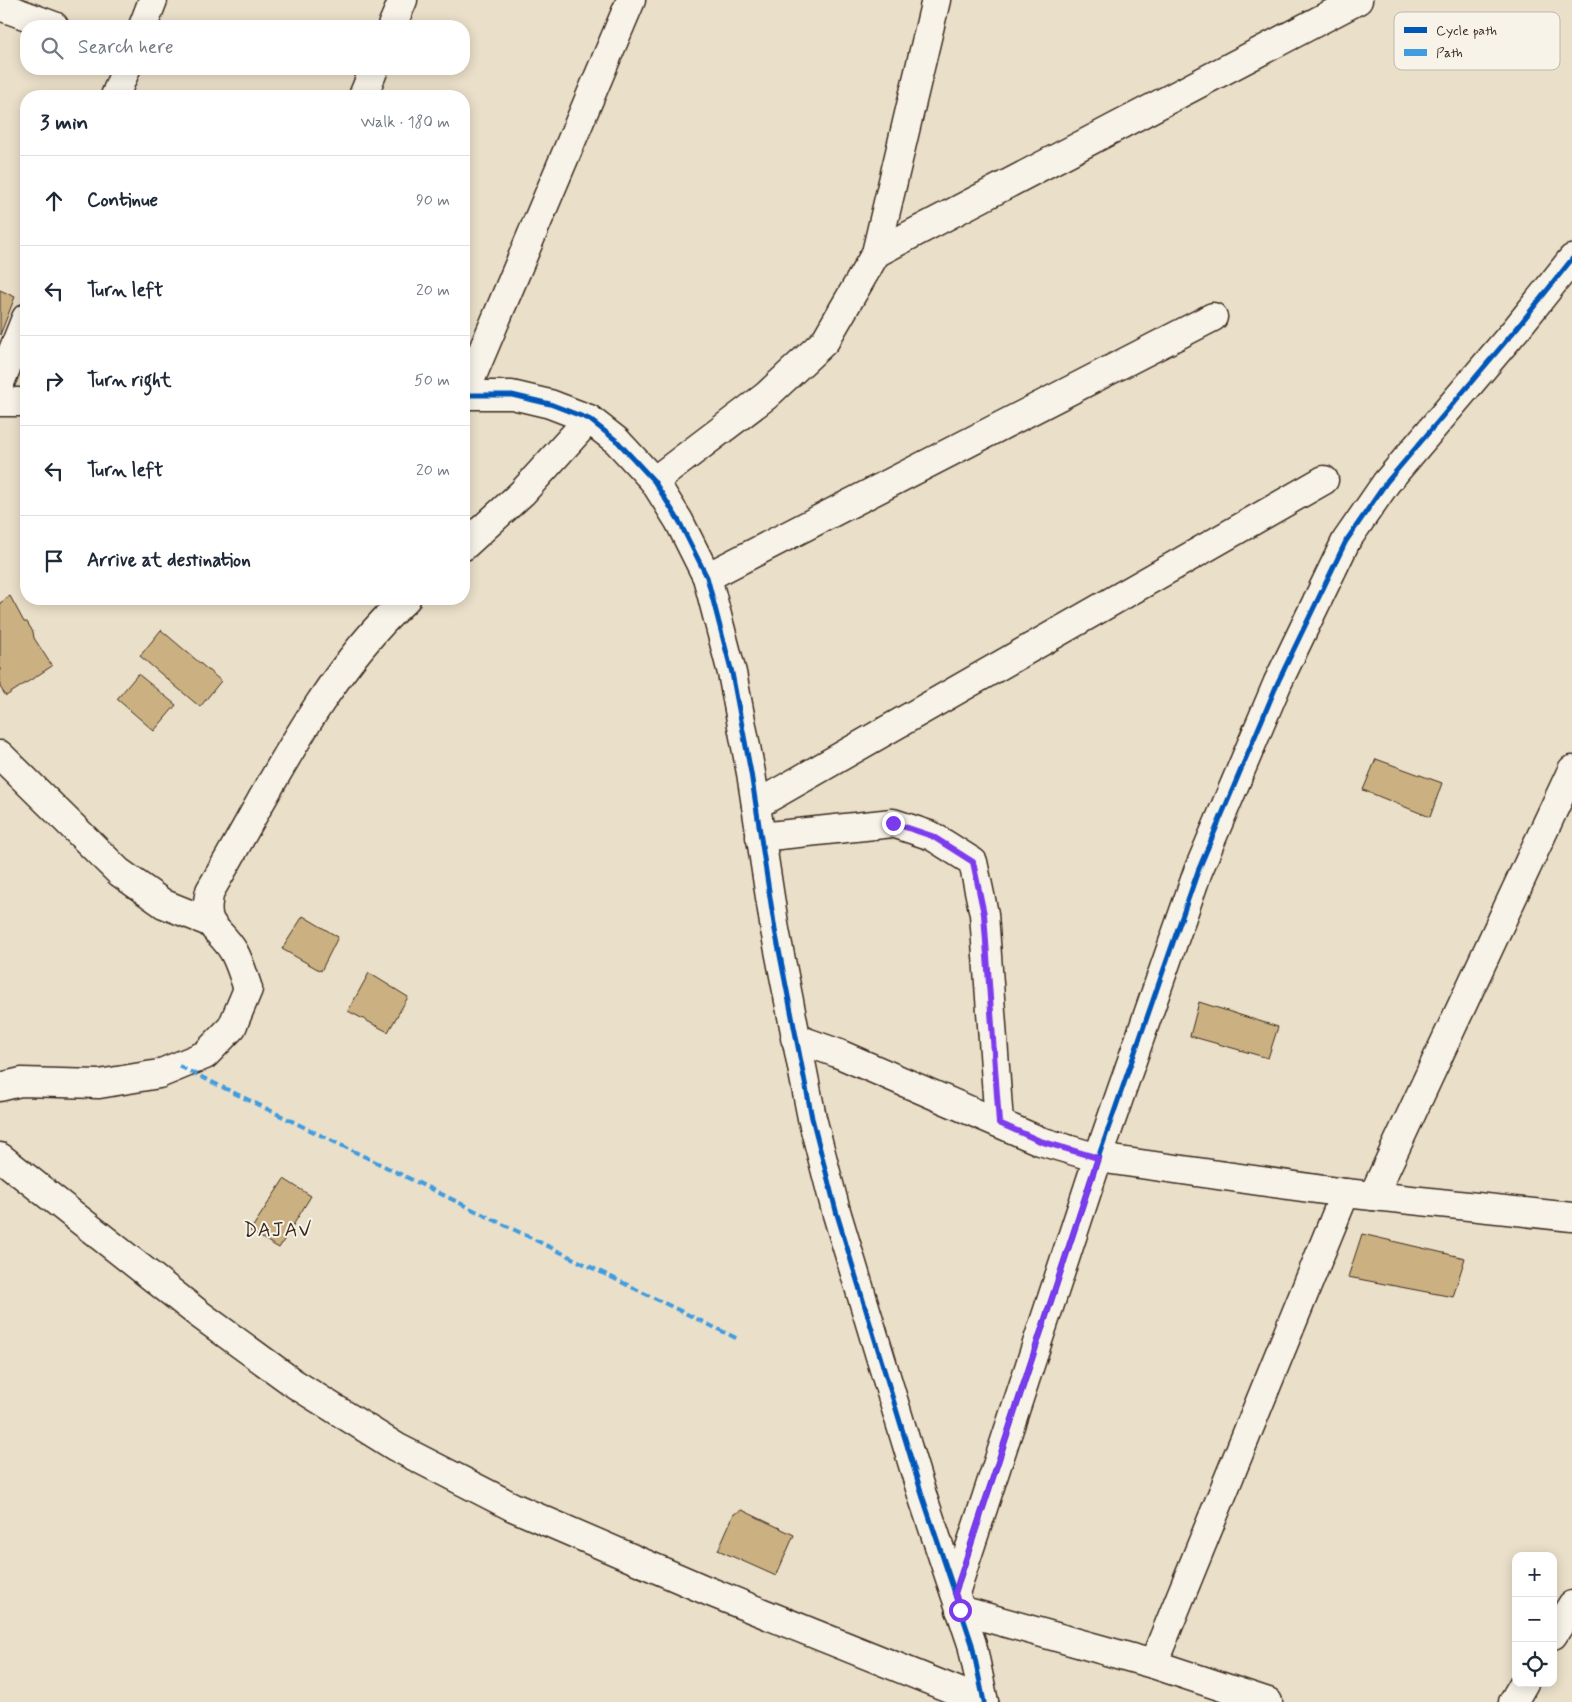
<!DOCTYPE html>
<meta charset="utf-8">
<style>
:root{--surface:#fff;--page:#f2f2f3;--text:#1f2937;--muted:#747a83;--line:#e0e1e3}
body{margin:0;font-family:Mynerve,sans-serif;background:var(--page);color:var(--text)}
.controls{position:absolute;right:15px;bottom:15px;display:grid;overflow:hidden;border-radius:10px;box-shadow:0 2px 12px #0003}
.controls button{width:45px;height:45px;display:grid;place-items:center;padding:0;border:0;border-bottom:1px solid var(--line);background:var(--surface);color:var(--text);font:25px sans-serif}
.stop{position:absolute;width:15px;height:15px;margin:-11px;border:4px solid #7c3aed;border-radius:50%;background:#fff}
.stop.end{background:#7c3aed;border-color:#fff;box-shadow:0 1px 5px #0008}
.list{margin:0;padding:0;list-style:none}
h2{display:flex;justify-content:space-between;align-items:center;height:65px;margin:0;padding:0 20px;font-size:21px}
h2 small{font-size:16px;font-weight:400;color:var(--muted)}
.list li{display:grid;grid-template-columns:32px 1fr auto;gap:15px;align-items:center;box-sizing:border-box;height:90px;padding:0 20px;border-top:1px solid var(--line)}
.list b{display:block;font-size:19px;white-space:nowrap}
.list em{font-size:16px;font-style:normal;color:var(--muted)}
.icon{flex:none;width:28px;height:28px;fill:none;stroke:currentColor;stroke-width:2;stroke-linecap:round;stroke-linejoin:round}
.map{position:relative;flex:none;width:1572px;height:1702px;overflow:hidden}
.search{position:absolute;background:var(--surface);box-shadow:0 2px 12px #0003;left:20px;top:20px;width:450px;height:55px;display:flex;align-items:center;gap:12px;box-sizing:border-box;padding:0 18px;border-radius:20px;color:var(--muted);font-size:19px}
.panel{position:absolute;background:var(--surface);box-shadow:0 2px 12px #0003;left:20px;top:90px;width:450px;height:515px;border-radius:20px}
.map>svg:first-child{display:block}
.building{fill:#cbb181;stroke:#3b2a1e}
.lines{fill:none;stroke-linecap:round;stroke-linejoin:round}
.minor-casing{stroke:#3b2a1e;stroke-width:31}
.minor{stroke:#f7f3e8;stroke-width:28}
.quiet{stroke:#3f9ce0;stroke-width:4;stroke-dasharray:8 4;stroke-linecap:butt}
.cycleway-casing{stroke:#f7f3e8;stroke-width:8}
.cycleway{stroke:#0057b8;stroke-width:5}
.route{stroke:#7c3aed;stroke-width:6}
.labels{text-anchor:middle;stroke-width:4;stroke-linejoin:round;paint-order:stroke}
.quarter-label{font-size:20px;letter-spacing:1px;fill:#3b2a1e;stroke:#f7f3e8}
.key{fill:#f7f3e8;stroke:#bfb7ab;stroke-width:1}
.key-label{font-size:14px;fill:#3b2a1e}
</style>
<div class="map">
<svg width="1572" height="1702" viewBox="0 0 1572 1702">
<rect width="100%" height="100%" fill="#eadfc9"/>
<filter id="ink" filterUnits="userSpaceOnUse"><feTurbulence type="fractalNoise" baseFrequency=".02" numOctaves="2"/><feDisplacementMap in="SourceGraphic" scale="10" xChannelSelector="R" yChannelSelector="G"/><feConvolveMatrix kernelMatrix="1 2 1 2 8 2 1 2 1" color-interpolation-filters="sRGB"/></filter>
<g filter="url(#ink)">
<g class="building">
<path d="M 0,290 L 15,297 L 0,335 Z"/>
<path d="M 10,596 L 24,622 L 27,622 L 33,632 L 34,638 L 52,666 L 6,696 L 0,687 L 0,603 Z"/>
<path d="M 161,630 L 221,681 L 200,707 L 140,656 Z"/>
<path d="M 138,674 L 176,705 L 154,731 L 117,699 Z"/>
<path d="M 1376,759 L 1442,783 L 1430,817 L 1363,790 Z"/>
<path d="M 303,916 L 338,937 L 321,971 L 282,949 Z"/>
<path d="M 369,973 L 408,997 L 388,1032 L 348,1011 Z"/>
<path d="M 1199,1002 L 1278,1027 L 1268,1058 L 1190,1036 Z"/>
<path d="M 284,1179 L 311,1196 L 279,1248 L 250,1231 Z"/>
<path d="M 1362,1234 L 1465,1258 L 1453,1297 L 1348,1277 Z"/>
<path d="M 742,1510 L 794,1535 L 776,1576 L 718,1550 L 734,1514 Z"/>
</g>
<g class="lines">
<defs>
<g id="minor">
<path d="M 0,6 L 54,26"/>
<path d="M 143,26 L 153,0"/>
<path d="M 392,26 L 403,0"/>
<path d="M 115,96 L 126,69"/>
<path d="M 363,96 L 374,69"/>
<path d="M 876,253 L 1358,0"/>
<path d="M 0,383 L 26,318"/>
<path d="M 464,395 L 512,395 L 550,404 L 589,419 L 617,441 L 654,481 L 679,521 L 707,577 L 732,673 L 751,773 L 775,930 L 812,1118 L 836,1211 L 923,1498 L 972,1644 L 984,1702"/>
<path d="M 464,395 L 631,0"/>
<path d="M 0,402 L 26,402"/>
<path d="M 654,481 L 766,396 L 825,341 L 876,253 L 936,0"/>
<path d="M 464,546 L 522,493 L 589,419"/>
<path d="M 707,577 L 1213,317"/>
<path d="M 0,755 L 119,872 L 164,904 L 209,922"/>
<path d="M 756,805 L 1324,480"/>
<path d="M 760,837 L 893,823 L 932,836 L 973,862 L 984,914 L 999,1123"/>
<path d="M 795,1038 L 837,1053 L 1040,1141 L 1098,1158 L 1345,1193 L 1572,1217"/>
<path d="M 0,1087 L 21,1082 L 99,1084 L 159,1074 L 205,1055 L 232,1027 L 248,989 C 244,977 240,963 234,952 C 218,925 201,929 210,891 C 268,793 321,677 406,599"/>
<path d="M 0,1157 L 199,1314 L 295,1384 L 396,1447 L 513,1507 L 708,1591 L 984,1702"/>
<path d="M 1373,1196 L 1572,770"/>
<path d="M 955,1593 L 1098,1158 L 1198,871 L 1278,682 L 1346,541 L 1386,483 L 1517,328 L 1572,259"/>
<path d="M 960,1610 L 1153,1664 L 1268,1702"/>
<path d="M 1553,1635 L 1572,1605"/>
<path d="M 1153,1664 L 1345,1193"/>
<path d="M 1513,1702 L 1524,1683"/>
</g>
</defs>
<use href="#minor" class="minor-casing"/>
<use href="#minor" class="minor"/>
<path class="quiet" d="M 179,1066 L 738,1339"/>
<defs>
<g id="cycleway">
<path d="M 464,395 L 512,395 L 550,404 L 589,419 L 617,441 L 654,481 L 679,521 L 707,577 L 732,673 L 751,773 L 775,930 L 812,1118 L 836,1211 L 923,1498 L 972,1644 L 984,1702"/>
<path d="M 955,1593 L 1098,1158 L 1198,871 L 1278,682 L 1346,541 L 1386,483 L 1517,328 L 1572,259"/>
</g>
</defs>
<use href="#cycleway" class="cycleway-casing"/>
<use href="#cycleway" class="cycleway"/>
</g>
</g>
<g class="lines" filter="url(#ink)">
<path class="route" d="M 893,823 L 932,836 L 973,862 L 984,914 L 999,1123 L 1040,1141 L 1098,1158 L 955,1593 L 960,1610"/>
</g>
<g class="labels">
<g class="quarter-label">
<text x="278" y="1236">DAJAV</text>
</g>
</g>
<rect x="1394" y="12" width="166" height="58" rx="8" class="key"/>
<rect x="1404" y="27" width="23" height="6" fill="#0057b8"/>
<rect x="1404" y="49" width="23" height="7" fill="#3f9ce0"/>
<g class="key-label">
<text x="1436" y="35">Cycle path</text>
<text x="1436" y="57">Path</text>
</g>
</svg>
<div class="controls">
<button>+</button>
<button>−</button>
<button><svg class="icon" aria-label="locate" viewBox="0 0 24 24"><circle cx="12" cy="12" r="6"/><path d="M12 2v4M12 18v4M2 12h4M18 12h4"/></svg></button>
</div>
<div class="stop" style="left:960px;top:1610px"></div>
<div class="stop end" style="left:893px;top:823px"></div>
<div class="search"><svg class="icon" aria-label="search" viewBox="0 0 24 24"><circle cx="10" cy="10" r="6"/><path d="M15 15l6 6"/></svg>Search here</div>
<section class="panel">
<h2>3 min<small>Walk · 180 m</small></h2>
<ul class="list">
<li><svg class="icon" aria-label="ahead" viewBox="0 0 24 24"><path d="M12 20V5M6 11l6-6 6 6"/></svg><div><b>Continue</b></div><em>90 m</em></li>
<li><svg class="icon" aria-label="left" viewBox="0 0 24 24"><path d="M17 20v-9H6M10 6l-5 5 5 5"/></svg><div><b>Turn left</b></div><em>20 m</em></li>
<li><svg class="icon" aria-label="right" viewBox="0 0 24 24"><path d="M7 20v-9h11M14 6l5 5-5 5"/></svg><div><b>Turn right</b></div><em>50 m</em></li>
<li><svg class="icon" aria-label="left" viewBox="0 0 24 24"><path d="M17 20v-9H6M10 6l-5 5 5 5"/></svg><div><b>Turn left</b></div><em>20 m</em></li>
<li><svg class="icon" aria-label="arrive" viewBox="0 0 24 24"><path d="M6 21V4h12l-3 4 3 4H6"/></svg><div><b>Arrive at destination</b></div></li>
</ul>
</section>
</div>
